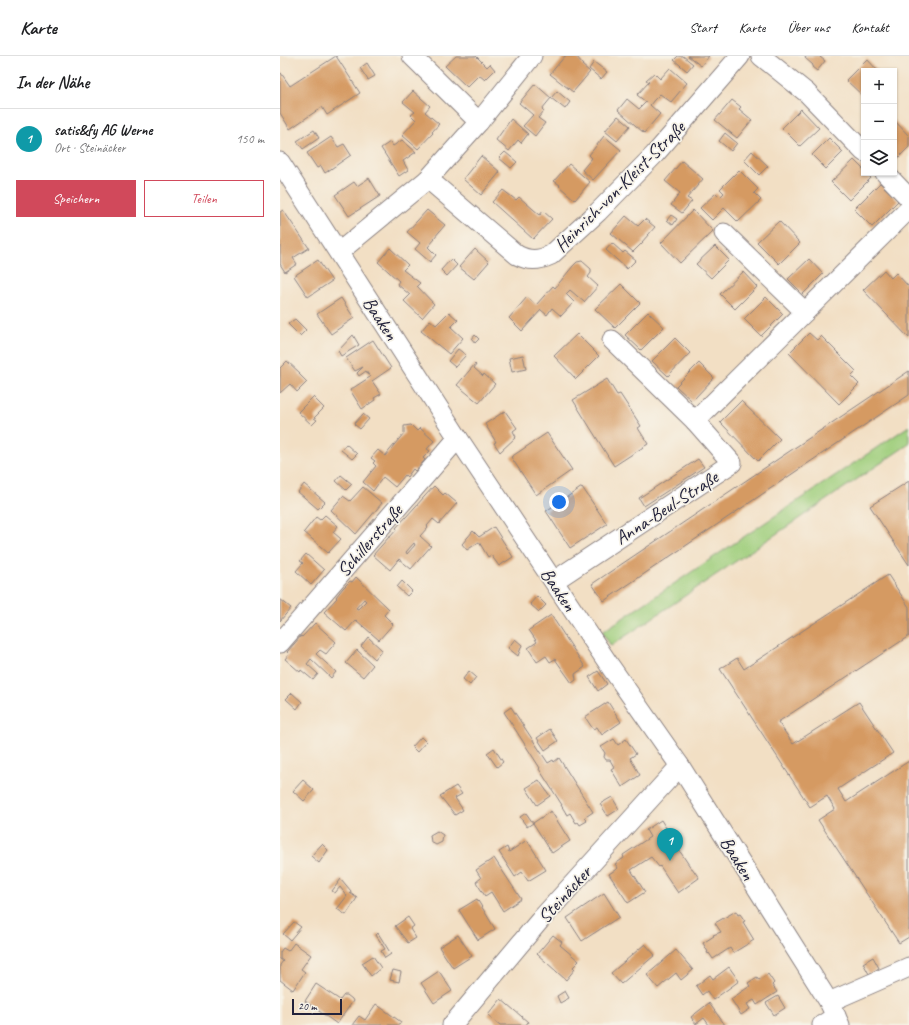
<!DOCTYPE html>
<html lang="de">
<meta charset="utf-8">
<style>
:root{--surface:#fff;--page:#f2f2f2;--text:#202124;--muted:#757577;--line:#e0e0e0;--accent:#d1495b}
body{margin:0;font-family:Caveat,sans-serif;background:var(--page);color:var(--text)}
.controls{position:absolute;right:12px;top:12px;display:grid;overflow:hidden;border-radius:0px;box-shadow:0 1px 3px #0004}
.controls button{width:36px;height:36px;display:grid;place-items:center;padding:0;border:0;border-bottom:1px solid var(--line);background:var(--surface);color:var(--text);font:20px sans-serif}
.scale{position:absolute;left:12px;bottom:10px;width:50px;box-sizing:border-box;padding-left:4px;border:2px solid #22223b;border-top:0;font-size:11px;line-height:14px;white-space:nowrap;color:#22223b;-webkit-text-stroke:3px #f7f3e8;paint-order:stroke}
.you{position:absolute;left:279px;top:446px;width:14px;height:14px;margin:-10px;border:3px solid #fff;border-radius:50%;background:#1a73e8;box-shadow:0 0 0 6px #1a73e833}
.badge{display:grid;place-items:center;width:26px;height:26px;border-radius:50%;background:var(--accent);color:#fff;font-size:13px;font-weight:700}
.pin{position:absolute;translate:-50% -33px;filter:drop-shadow(0 1px 2px #0008)}
.pin::after{content:'';position:absolute;top:21px;width:14px;height:12px;background:inherit;clip-path:polygon(0 0,100% 0,50% 100%)}
.list{margin:0;padding:0;list-style:none}
h2{display:flex;justify-content:space-between;align-items:center;height:52px;margin:0;padding:0 16px;font-size:17px}
h2 small{font-size:13px;font-weight:400;color:var(--muted)}
.list li{display:grid;grid-template-columns:26px 1fr auto;gap:12px;align-items:center;box-sizing:border-box;height:60px;padding:0 16px;border-top:1px solid var(--line)}
.list b{display:block;font-size:15px;white-space:nowrap}
.list p{margin:0;font-size:13px;white-space:nowrap;color:var(--muted)}
.list em{font-size:13px;font-style:normal;color:var(--muted)}
.actions{display:flex;gap:8px;padding:12px 16px}
.actions a{flex:1;padding:9px 0;border:1px solid var(--accent);border-radius:0px;text-align:center;font-size:14px;color:var(--accent)}
.actions .main{background:var(--accent);color:#fff}
.icon{flex:none;width:22px;height:22px;fill:none;stroke:currentColor;stroke-width:2;stroke-linecap:round;stroke-linejoin:round}
.map{position:relative;flex:none;width:629px;height:969px;overflow:hidden}
header{display:flex;align-items:center;gap:24px;box-sizing:border-box;height:56px;padding:0 20px;background:var(--surface);border-bottom:1px solid var(--line)}
header strong{font-size:19px}
nav{display:flex;gap:22px;margin-inline-start:auto;font-size:14px}
main{display:flex}
aside{flex:1;background:var(--surface)}
.map>svg:first-child{display:block}
.green{fill:#9fce7c;stroke:#60785c}
.building{fill:#d59a62;fill-rule:evenodd}
.lines{fill:none;stroke-linecap:round;stroke-linejoin:round}
.street-casing{stroke:#8a8080;stroke-width:21}
.street{stroke:#fff;stroke-width:19}
.labels{text-anchor:middle;stroke-width:3.5;stroke-linejoin:round;paint-order:stroke}
.street-label{font-size:19px;fill:#22223b;stroke:#f7f3e8}
</style>
<header>
<strong>Karte</strong>
<nav><a>Start</a><a>Karte</a><a>Über uns</a><a>Kontakt</a></nav>
</header>
<main>
<aside>
<h2>In der Nähe<small></small></h2>
<ul class="list">
<li><span class="badge" style="background:#0f9aa8">1</span><div><b>satis&amp;fy AG Werne</b><p>Ort · Steinäcker</p></div><em>150 m</em></li>
</ul>
<div class="actions"><a class="main">Speichern</a><a>Teilen</a></div>
</aside>
<div class="map">
<svg width="629" height="969" viewBox="0 0 629 969">
<rect width="100%" height="100%" fill="#f7f3e8"/>
<filter id="ink" filterUnits="userSpaceOnUse"><feTurbulence type="fractalNoise" baseFrequency=".025" numOctaves="2"/><feDisplacementMap in="SourceGraphic" scale="8" xChannelSelector="R" yChannelSelector="G"/><feConvolveMatrix kernelMatrix="1 2 1 2 8 2 1 2 1" color-interpolation-filters="sRGB"/></filter>
<filter id="wash" filterUnits="userSpaceOnUse"><feTurbulence type="fractalNoise" baseFrequency=".012" numOctaves="4" result="noise"/><feDisplacementMap in="SourceGraphic" scale="16" xChannelSelector="R" yChannelSelector="G"/><feGaussianBlur stdDeviation="0.9" result="paint"/><feColorMatrix in="noise" values="0 0 0 0 0 0 0 0 0 0 0 0 0 0 0 0 0 1.4 0 .05"/><feComposite in="paint" operator="in"/></filter>
<g filter="url(#wash)">
<rect width="100%" height="100%" fill="#f2dfc4"/>
<path class="green" d="M 629,370 L 629,388 L 331,590 L 322,576 Z"/>
<g id="blocks">
<g class="building">
<path d="M 56,0 L 80,37 L 47,59 L 42,51 L 10,73 L 0,57 L 0,17 L 1,17 L 10,30 Z"/>
<path d="M 176,0 L 196,0 L 207,11 L 210,8 L 215,14 L 205,24 L 199,19 L 187,31 L 165,10 Z"/>
<path d="M 285,0 L 296,0 L 303,8 L 302,9 L 310,16 L 293,36 L 270,18 Z"/>
<path d="M 398,0 L 403,0 L 413,8 L 407,15 L 394,4 Z"/>
<path d="M 408,0 L 429,0 L 421,10 Z"/>
<path d="M 526,0 L 541,0 L 540,1 L 545,5 L 537,15 L 532,11 L 533,9 L 525,2 Z"/>
<path d="M 587,3 L 598,15 L 584,15 L 584,41 L 566,24 Z"/>
<path d="M 314,6 L 327,16 L 321,23 L 309,13 Z"/>
<path d="M 87,7 L 95,20 L 88,24 L 80,12 Z"/>
<path d="M 390,12 L 407,27 L 391,46 L 380,38 L 374,44 L 370,49 L 380,58 L 364,77 L 338,54 L 347,43 L 359,53 L 366,46 L 357,39 L 369,26 L 366,24 L 374,17 L 380,23 Z"/>
<path d="M 255,28 L 271,42 L 262,53 L 264,55 L 258,62 L 265,67 L 255,80 L 243,70 L 253,59 L 239,47 Z"/>
<path d="M 133,35 L 150,50 L 145,56 L 159,68 L 152,76 L 153,77 L 138,93 L 122,79 L 136,64 L 131,59 L 135,56 L 123,46 Z"/>
<path d="M 277,35 L 290,46 L 285,53 L 271,42 Z"/>
<path d="M 452,44 L 461,51 L 459,53 L 472,64 L 457,82 L 435,64 Z"/>
<path d="M 521,53 L 539,72 L 520,90 L 502,72 Z"/>
<path d="M 338,60 L 350,70 L 337,85 L 325,75 Z"/>
<path d="M 231,63 L 248,78 L 241,87 L 238,84 L 229,95 L 216,84 Z"/>
<path d="M 614,64 L 629,80 L 629,91 L 615,105 L 614,103 Z"/>
<path d="M 34,74 L 39,82 L 23,93 L 17,85 Z"/>
<path d="M 445,77 L 457,87 L 451,95 L 439,85 Z"/>
<path d="M 324,80 L 341,94 L 313,124 L 302,114 L 312,102 L 309,99 Z"/>
<path d="M 51,81 L 58,91 L 64,88 L 71,99 L 45,117 L 41,110 L 37,112 L 27,97 Z"/>
<path d="M 549,82 L 563,96 L 546,113 L 532,99 Z"/>
<path d="M 122,84 L 136,96 L 123,105 L 128,114 L 119,120 L 101,92 L 110,86 L 113,90 Z"/>
<path d="M 472,95 L 488,110 L 479,119 L 464,104 Z"/>
<path d="M 225,96 L 237,106 L 231,112 L 219,102 Z"/>
<path d="M 201,100 L 220,116 L 201,139 L 183,123 Z"/>
<path d="M 574,104 L 584,114 L 584,117 L 586,117 L 591,122 L 569,144 L 551,126 Z"/>
<path d="M 402,105 L 423,123 L 407,142 L 412,145 L 402,157 L 391,149 L 400,137 L 385,125 Z"/>
<path d="M 289,108 L 310,126 L 295,144 L 279,130 L 280,129 L 274,125 Z"/>
<path d="M 459,114 L 478,133 L 474,137 L 481,144 L 458,166 L 444,152 L 432,164 L 420,152 L 436,137 L 440,141 L 444,137 L 440,133 Z"/>
<path d="M 89,122 L 100,140 L 69,160 L 55,139 L 74,126 L 77,130 Z"/>
<path d="M 600,127 L 618,145 L 592,171 L 574,153 Z"/>
<path d="M 223,134 L 236,144 L 239,141 L 260,159 L 263,155 L 272,163 L 253,183 L 212,146 Z"/>
<path d="M 3,154 L 29,192 L 13,202 L 17,208 L 5,216 L 0,208 L 0,156 Z"/>
<path d="M 147,154 L 165,169 L 154,182 L 155,183 L 148,191 L 156,199 L 150,206 L 135,193 L 140,187 L 127,176 Z"/>
<path d="M 413,154 L 433,175 L 400,207 L 381,187 Z"/>
<path d="M 391,159 L 397,163 L 393,169 L 387,164 Z"/>
<path d="M 346,160 L 358,170 L 365,163 L 375,171 L 362,186 L 363,187 L 361,189 L 361,188 L 353,196 L 331,177 Z"/>
<path d="M 499,165 L 520,187 L 499,208 L 477,186 Z"/>
<path d="M 332,187 L 343,197 L 345,195 L 356,204 L 347,213 L 326,194 Z"/>
<path d="M 435,190 L 449,204 L 431,222 L 416,208 Z"/>
<path d="M 110,192 L 128,209 L 123,214 L 140,227 L 137,230 L 154,248 L 142,262 L 124,245 L 130,239 L 117,228 L 119,225 L 98,206 Z"/>
<path d="M 195,193 L 209,206 L 194,223 L 179,211 Z"/>
<path d="M 171,203 L 177,209 L 167,220 L 161,214 Z"/>
<path d="M 529,203 L 543,218 L 523,238 L 508,223 Z"/>
<path d="M 38,204 L 52,225 L 28,241 L 14,220 Z"/>
<path d="M 302,205 L 311,213 L 311,217 L 308,221 L 318,230 L 304,246 L 290,234 L 286,238 L 294,246 L 281,260 L 272,252 L 267,259 L 261,254 L 242,275 L 229,262 L 247,241 L 256,249 L 273,230 L 275,232 L 293,210 L 297,206 Z"/>
<path d="M 604,214 L 611,222 L 616,217 L 629,231 L 629,282 L 583,234 Z"/>
<path d="M 463,216 L 477,231 L 455,253 L 440,238 Z"/>
<path d="M 341,228 L 360,247 L 335,272 L 315,253 Z"/>
<path d="M 486,241 L 503,258 L 481,280 L 464,263 Z"/>
<path d="M 61,242 L 74,262 L 51,278 L 37,258 Z"/>
<path d="M 169,256 L 178,264 L 171,271 L 183,282 L 169,298 L 141,275 L 150,264 L 156,269 Z"/>
<path d="M 368,256 L 384,271 L 361,294 L 345,279 Z"/>
<path d="M 15,263 L 26,274 L 20,280 L 8,268 Z"/>
<path d="M 529,277 L 537,284 L 541,280 L 576,315 L 571,320 L 579,328 L 559,348 L 509,297 Z"/>
<path d="M 297,278 L 319,300 L 296,323 L 274,300 Z"/>
<path d="M 73,279 L 79,289 L 61,300 L 58,295 Z"/>
<path d="M 195,279 L 199,283 L 195,287 L 192,283 Z"/>
<path d="M 395,282 L 410,297 L 388,320 L 372,305 Z"/>
<path d="M 93,284 L 111,312 L 92,325 L 101,338 L 94,342 L 95,344 L 82,353 L 70,334 L 90,321 L 86,315 L 79,320 L 77,317 L 83,311 L 75,315 L 66,302 Z"/>
<path d="M 178,293 L 186,299 L 175,311 L 168,305 Z"/>
<path d="M 243,299 L 246,313 L 232,316 L 229,302 Z"/>
<path d="M 7,305 L 20,317 L 19,318 L 27,326 L 17,336 L 10,328 L 0,337 L 0,312 Z"/>
<path d="M 419,307 L 434,322 L 412,345 L 396,330 Z"/>
<path d="M 195,308 L 196,309 L 194,312 L 203,320 L 204,318 L 215,328 L 199,347 L 177,329 Z"/>
<path d="M 629,315 L 629,339 L 324,545 L 312,528 Z"/>
<path d="M 327,323 L 337,339 L 340,338 L 361,370 L 358,372 L 368,388 L 334,410 L 293,344 Z"/>
<path d="M 33,341 L 44,352 L 34,362 L 37,364 L 32,369 L 18,356 Z"/>
<path d="M 461,345 L 500,383 L 478,405 L 440,366 Z"/>
<path d="M 225,355 L 237,372 L 233,375 L 236,381 L 220,396 L 214,387 L 216,386 L 205,368 Z"/>
<path d="M 83,358 L 89,363 L 80,373 L 74,368 Z"/>
<path d="M 131,369 L 137,375 L 140,372 L 154,385 L 147,393 L 150,395 L 143,402 L 145,404 L 135,415 L 133,413 L 127,421 L 125,419 L 115,431 L 103,421 L 93,435 L 83,426 L 96,410 L 93,407 L 95,405 L 91,402 L 98,394 L 105,400 L 124,377 L 124,370 Z"/>
<path d="M 267,377 L 292,414 L 256,439 L 231,401 Z"/>
<path d="M 66,388 L 77,398 L 72,403 L 61,394 Z"/>
<path d="M 418,403 L 424,411 L 364,450 L 359,442 Z"/>
<path d="M 61,419 L 72,428 L 66,434 L 56,425 Z"/>
<path d="M 629,425 L 629,509 L 590,450 Z"/>
<path d="M 24,428 L 45,446 L 38,453 L 18,436 Z"/>
<path d="M 154,430 L 163,439 L 165,437 L 177,447 L 159,468 L 153,463 L 147,470 L 148,471 L 140,480 L 151,490 L 131,513 L 119,503 L 110,514 L 93,499 L 109,481 L 110,481 L 117,473 L 116,472 ZM 134,487 L 135,489 L 127,498 L 126,496 Z"/>
<path d="M 83,431 L 102,447 L 76,478 L 51,454 L 63,440 L 70,445 Z"/>
<path d="M 302,431 L 327,468 L 290,492 L 266,455 Z"/>
<path d="M 45,459 L 58,470 L 53,476 L 61,483 L 48,497 L 24,476 L 36,461 L 40,464 Z"/>
<path d="M 214,471 L 233,501 L 219,510 L 211,499 L 208,501 L 199,486 L 187,494 L 182,488 L 193,475 L 199,481 Z"/>
<path d="M 26,498 L 44,514 L 31,529 L 16,515 L 23,507 L 20,505 Z"/>
<path d="M 608,519 L 629,551 L 629,580 L 498,666 L 513,688 L 579,646 L 613,697 L 558,733 L 566,746 L 629,705 L 629,881 L 619,887 L 538,764 L 555,753 L 547,740 L 530,751 L 440,613 L 457,602 L 464,613 Z"/>
<path d="M 76,521 L 109,553 L 104,559 L 113,568 L 99,584 L 76,564 L 66,575 L 44,556 L 57,542 L 56,541 L 63,532 L 70,525 L 72,526 ZM 84,543 L 86,545 L 78,553 L 76,552 Z"/>
<path d="M 122,525 L 132,535 L 127,540 L 117,531 Z"/>
<path d="M 257,540 L 266,549 L 259,556 L 250,548 Z"/>
<path d="M 0,543 L 11,552 L 0,565 Z"/>
<path d="M 271,559 L 305,611 L 295,618 L 296,624 L 292,627 L 275,603 L 270,606 L 266,600 L 257,606 L 248,592 L 257,586 L 249,574 Z"/>
<path d="M 35,567 L 56,586 L 46,598 L 40,594 L 36,598 L 56,616 L 51,622 L 31,603 L 27,608 L 38,618 L 33,624 L 21,614 L 20,616 L 5,603 L 9,598 L 7,596 L 21,580 L 22,581 Z"/>
<path d="M 88,581 L 102,594 L 95,603 L 81,590 Z"/>
<path d="M 235,583 L 242,589 L 238,600 L 228,592 Z"/>
<path d="M 77,594 L 93,609 L 83,621 L 66,607 Z"/>
<path d="M 189,615 L 196,621 L 190,629 L 183,623 Z"/>
<path d="M 318,615 L 327,628 L 318,635 L 309,621 Z"/>
<path d="M 12,637 L 22,646 L 17,653 L 6,643 Z"/>
<path d="M 328,646 L 341,666 L 322,679 L 317,671 L 313,673 L 305,661 Z"/>
<path d="M 231,651 L 268,707 L 273,704 L 274,706 L 279,702 L 313,756 L 304,762 L 307,765 L 300,769 L 298,766 L 296,767 L 290,757 L 287,759 L 281,749 L 282,749 L 259,713 L 260,712 L 224,656 Z"/>
<path d="M 270,673 L 278,685 L 265,694 L 257,682 Z"/>
<path d="M 141,681 L 146,686 L 137,696 L 132,691 Z"/>
<path d="M 334,683 L 338,689 L 346,683 L 356,698 L 350,702 L 360,719 L 342,731 L 331,713 L 334,711 L 330,704 L 326,704 L 324,701 L 325,697 L 321,691 Z"/>
<path d="M 214,692 L 223,706 L 217,711 L 207,697 Z"/>
<path d="M 23,724 L 34,734 L 24,745 L 13,735 Z"/>
<path d="M 259,724 L 270,740 L 257,749 L 246,732 Z"/>
<path d="M 176,730 L 182,738 L 175,742 L 183,754 L 175,759 L 160,740 Z"/>
<path d="M 332,741 L 339,753 L 328,760 L 320,748 Z"/>
<path d="M 271,755 L 290,785 L 272,797 L 253,767 Z"/>
<path d="M 246,757 L 253,767 L 247,771 L 240,761 Z"/>
<path d="M 381,764 L 388,775 L 387,776 L 411,812 L 412,812 L 419,822 L 398,837 L 380,810 L 379,811 L 371,801 L 351,814 L 365,836 L 348,847 L 329,818 L 338,812 L 335,808 L 344,802 L 343,799 L 370,781 L 366,774 Z"/>
<path d="M 157,775 L 163,779 L 162,786 L 156,789 L 151,786 L 150,779 Z"/>
<path d="M 247,784 L 266,814 L 248,825 L 242,816 L 235,821 L 219,796 L 227,791 L 229,796 Z"/>
<path d="M 42,788 L 48,794 L 39,807 L 31,800 Z"/>
<path d="M 214,802 L 241,843 L 223,855 L 211,836 L 205,840 L 196,826 L 201,822 L 196,814 Z"/>
<path d="M 61,823 L 71,835 L 70,837 L 77,842 L 66,859 L 57,853 L 67,840 L 60,831 L 55,837 L 52,835 Z"/>
<path d="M 324,837 L 339,861 L 302,885 L 287,862 Z"/>
<path d="M 197,843 L 215,873 L 198,884 L 179,854 Z"/>
<path d="M 456,855 L 458,859 L 460,858 L 465,865 L 463,866 L 474,884 L 453,897 L 450,892 L 433,903 L 429,897 L 428,898 L 427,896 L 428,896 L 423,887 L 434,880 L 433,879 L 441,876 L 435,867 Z"/>
<path d="M 128,861 L 134,870 L 130,873 L 136,882 L 128,887 L 115,870 Z"/>
<path d="M 14,866 L 21,871 L 10,884 L 3,878 Z"/>
<path d="M 98,877 L 111,898 L 105,902 L 101,895 L 105,893 L 96,879 Z"/>
<path d="M 178,879 L 192,900 L 173,912 L 159,891 Z"/>
<path d="M 273,879 L 282,886 L 280,889 L 299,905 L 293,911 L 295,913 L 286,924 L 257,898 Z"/>
<path d="M 14,887 L 31,899 L 21,913 L 25,916 L 13,934 L 0,924 L 0,909 L 3,905 L 0,903 L 0,896 L 3,892 L 8,895 Z"/>
<path d="M 365,888 L 375,899 L 341,928 L 331,917 Z"/>
<path d="M 396,894 L 413,914 L 401,924 L 396,917 L 378,932 L 367,919 Z"/>
<path d="M 93,900 L 101,912 L 91,920 L 82,907 Z"/>
<path d="M 593,901 L 599,912 L 589,918 L 583,907 Z"/>
<path d="M 449,911 L 459,925 L 433,944 L 427,935 L 422,939 L 416,930 L 430,919 L 433,923 Z"/>
<path d="M 113,914 L 121,916 L 119,926 L 110,924 Z"/>
<path d="M 159,915 L 172,935 L 154,947 L 141,927 Z"/>
<path d="M 488,918 L 494,927 L 492,929 L 497,936 L 477,949 L 474,944 L 467,948 L 470,953 L 461,959 L 451,943 L 470,930 L 468,927 L 477,921 L 479,924 Z"/>
<path d="M 36,928 L 60,944 L 64,939 L 67,939 L 72,943 L 73,945 L 57,968 L 25,945 Z"/>
<path d="M 285,935 L 289,942 L 280,947 L 277,940 Z"/>
<path d="M 498,940 L 505,952 L 494,959 L 486,947 Z"/>
<path d="M 221,943 L 248,966 L 246,969 L 220,969 L 208,959 Z"/>
<path d="M 429,947 L 445,969 L 429,969 L 424,962 L 416,968 L 411,961 Z"/>
<path d="M 96,948 L 121,966 L 119,969 L 72,969 L 79,960 L 85,964 Z"/>
</g>
</g>
</g>
<g filter="url(#ink)">
<use href="#blocks" fill-opacity="0" stroke="#8a8080" stroke-width="1"/>
<g class="lines">
<defs>
<g id="street">
<path d="M 132,0 L 199,66"/>
<path d="M 481,0 L 527,37 L 584,96"/>
<path d="M 0,106 L 178,382 L 330,610 L 400,710 L 549,946 L 560,969"/>
<path d="M 605,117 L 629,142"/>
<path d="M 148,123 L 237,199 C 249,205 258,205 271,199 L 318,156 L 375,98 L 460,0"/>
<path d="M 444,177 L 525,256"/>
<path d="M 59,196 L 148,123 L 199,66 L 252,0"/>
<path d="M 332,284 L 415,365"/>
<path d="M 274,525 L 452,407 L 415,365 L 629,153"/>
<path d="M 0,587 L 178,382"/>
<path d="M 549,946 L 629,911"/>
<path d="M 172,969 L 261,863 L 400,710"/>
<path d="M 542,969 L 556,960"/>
</g>
</defs>
<use href="#street" class="street-casing"/>
<use href="#street" class="street"/>
</g>
</g>
<g class="labels">
<g class="street-label">
<text transform="translate(339 130) rotate(-45)" y="7">Heinrich-von-Kleist-Straße</text>
<text transform="translate(101 262) rotate(57)" y="7">Baaken</text>
<text transform="translate(386 451) rotate(-33)" y="7">Anna-Beul-Straße</text>
<text transform="translate(89 484) rotate(-49)" y="7">Schillerstraße</text>
<text transform="translate(279 533) rotate(56)" y="7">Baaken</text>
<text transform="translate(458 802) rotate(58)" y="7">Baaken</text>
<text transform="translate(284 838) rotate(-48)" y="7">Steinäcker</text>
</g>
</g>
</svg>
<div class="controls">
<button>+</button>
<button>−</button>
<button><svg class="icon" aria-label="layers" viewBox="0 0 24 24"><path d="M12 4l9 5-9 5-9-5zM3 14l9 5 9-5"/></svg></button>
</div>
<div class="scale">20 m</div>
<div class="you"></div>
<div class="pin badge" style="left:390px;top:805px;background:#0f9aa8">1</div>
</div>
</main>
